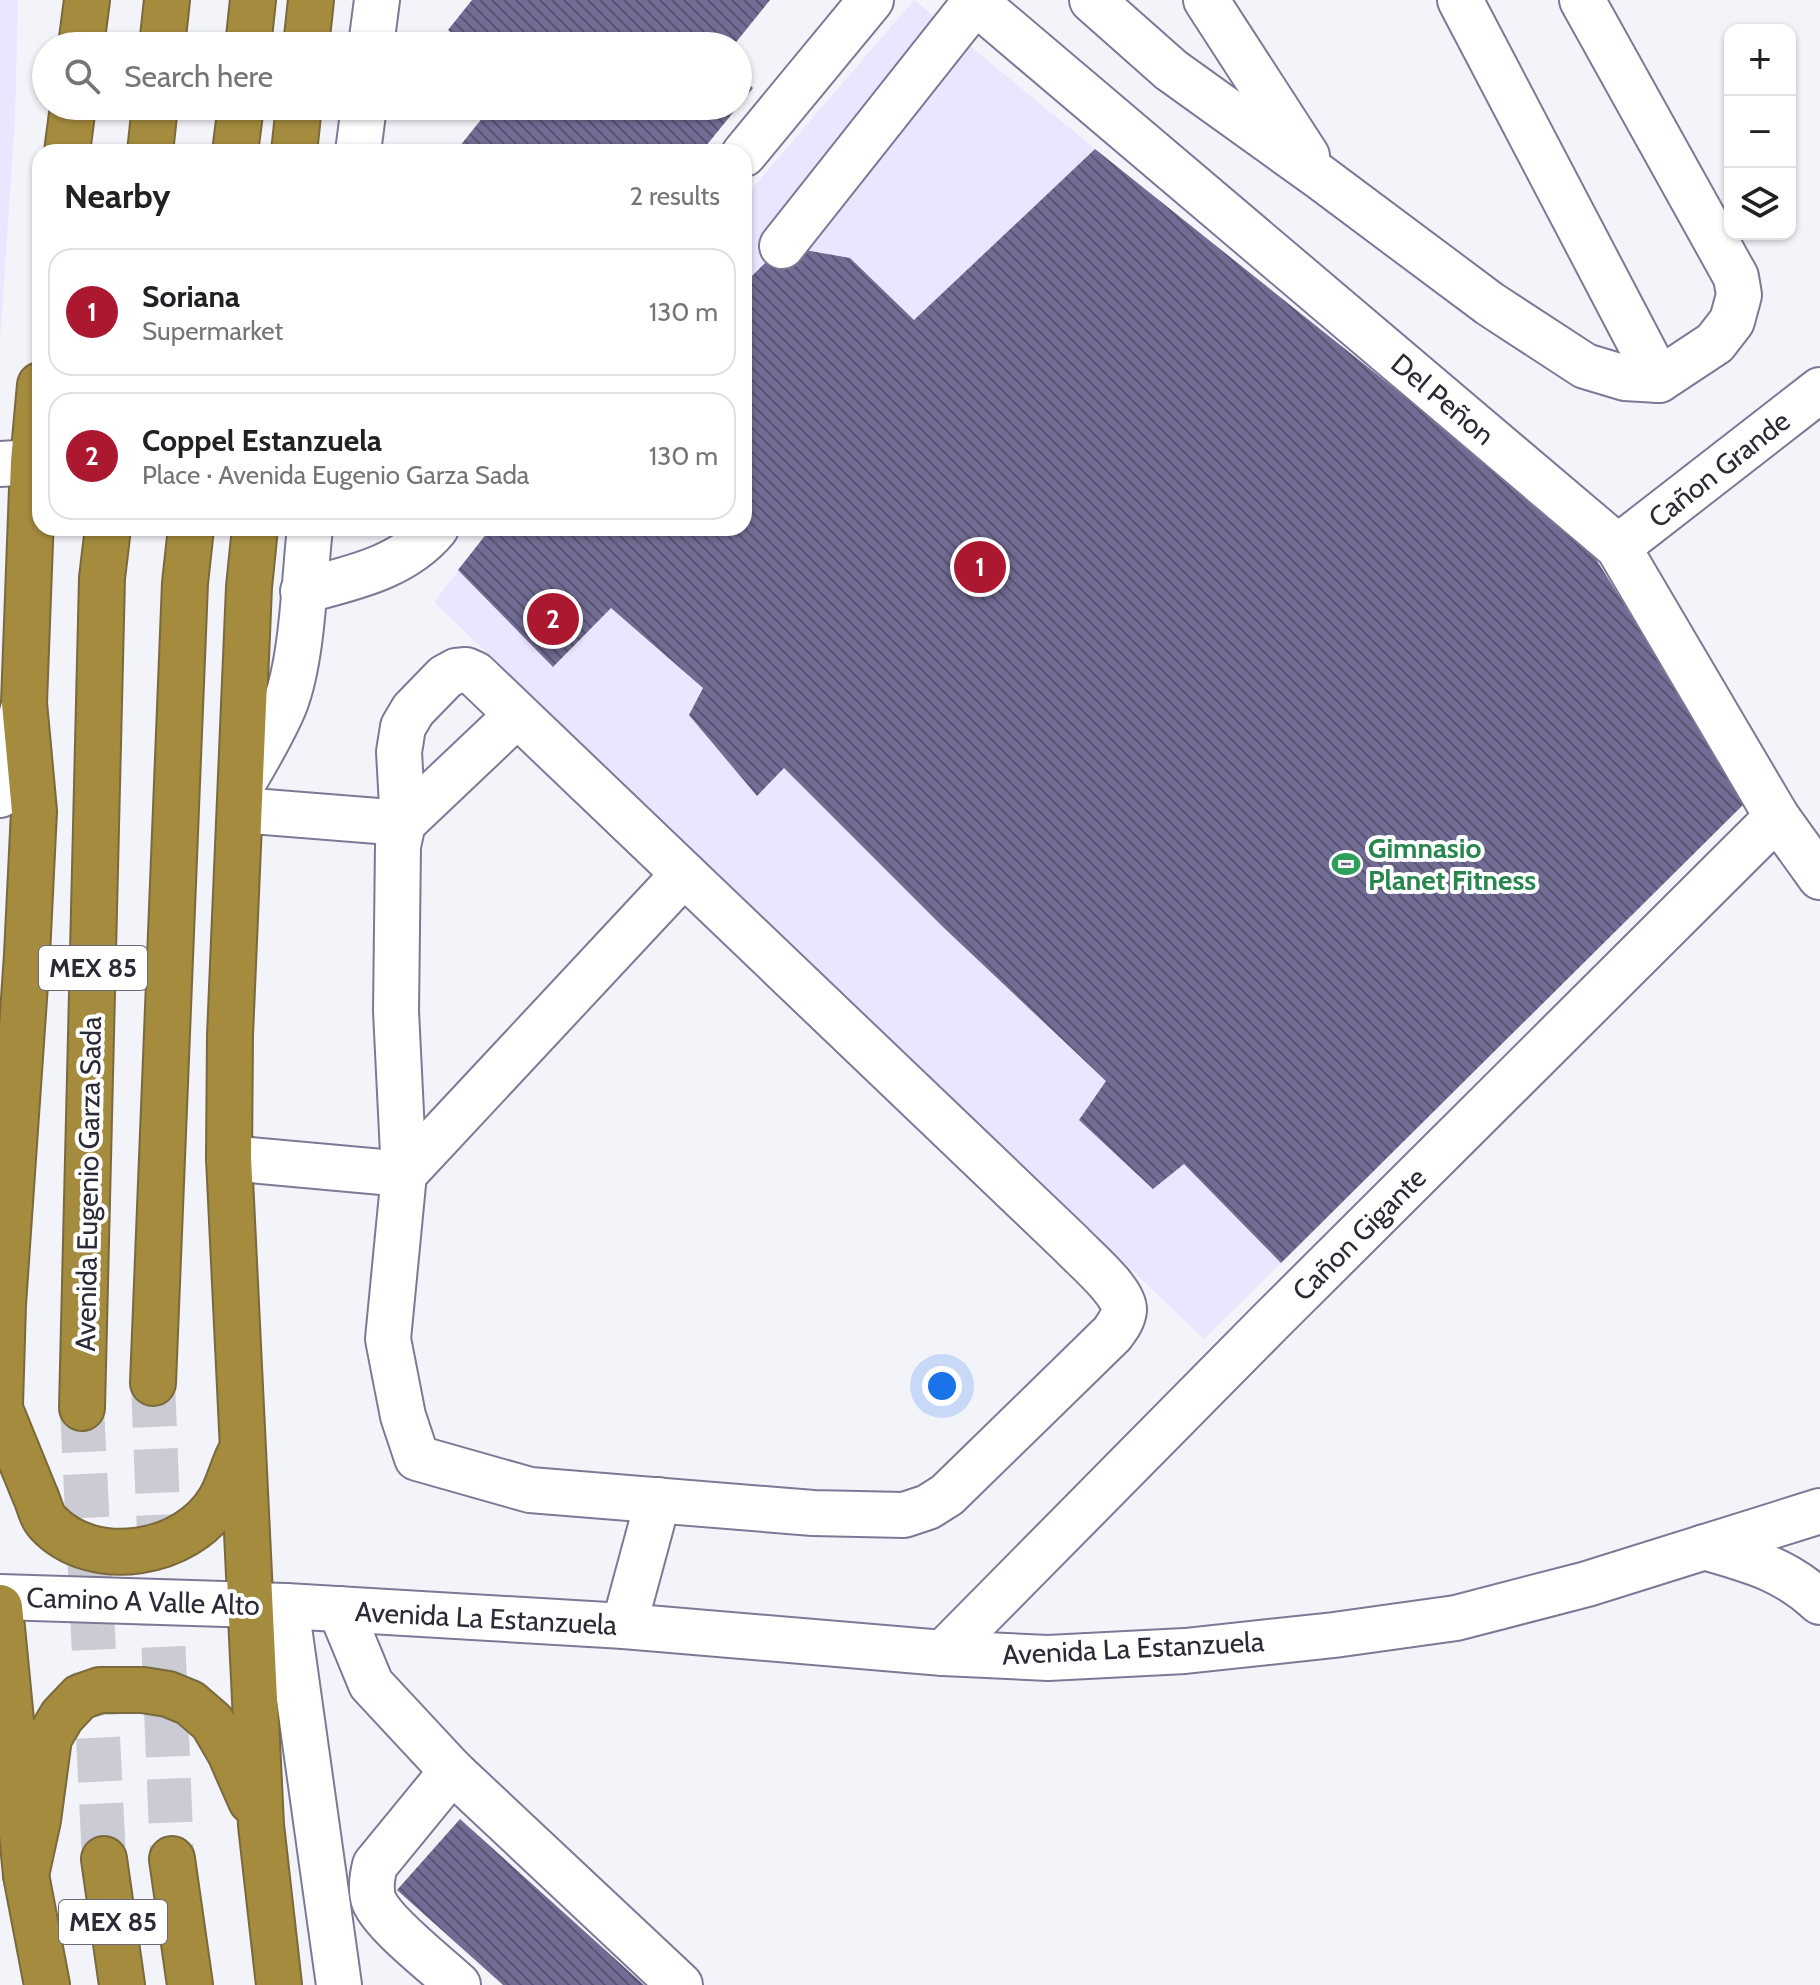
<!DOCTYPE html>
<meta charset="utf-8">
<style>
:root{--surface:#fff;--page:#f2f2f2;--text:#202124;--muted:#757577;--line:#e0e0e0;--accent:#ad1831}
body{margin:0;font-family:Cabin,sans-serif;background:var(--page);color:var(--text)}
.controls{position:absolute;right:24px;top:24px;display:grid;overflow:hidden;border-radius:16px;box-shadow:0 2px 6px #0004}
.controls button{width:72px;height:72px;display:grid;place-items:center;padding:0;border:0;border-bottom:2px solid var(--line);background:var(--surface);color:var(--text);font:40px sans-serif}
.you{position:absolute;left:942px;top:1386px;width:28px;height:28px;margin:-20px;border:6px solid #fff;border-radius:50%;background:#1a73e8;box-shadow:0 0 0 12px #1a73e833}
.badge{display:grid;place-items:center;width:52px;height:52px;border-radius:50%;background:var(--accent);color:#fff;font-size:26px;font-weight:700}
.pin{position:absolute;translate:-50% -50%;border:4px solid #fff;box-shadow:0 2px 8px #0006}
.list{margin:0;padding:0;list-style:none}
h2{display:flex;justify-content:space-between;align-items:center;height:104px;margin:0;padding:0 32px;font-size:34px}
h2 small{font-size:26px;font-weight:400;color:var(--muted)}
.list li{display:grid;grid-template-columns:52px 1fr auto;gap:24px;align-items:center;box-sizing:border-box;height:128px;margin:0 16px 16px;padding:0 16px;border:2px solid var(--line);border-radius:24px}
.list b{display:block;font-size:30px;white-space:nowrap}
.list p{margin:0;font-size:26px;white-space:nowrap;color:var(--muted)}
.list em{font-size:26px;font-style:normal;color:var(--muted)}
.icon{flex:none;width:44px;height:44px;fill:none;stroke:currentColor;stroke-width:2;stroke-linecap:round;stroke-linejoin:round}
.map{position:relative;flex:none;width:1820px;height:1985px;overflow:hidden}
.search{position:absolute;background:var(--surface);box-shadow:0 2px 6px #0004;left:32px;top:32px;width:720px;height:88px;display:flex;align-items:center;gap:20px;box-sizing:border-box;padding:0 28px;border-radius:44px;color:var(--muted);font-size:30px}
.panel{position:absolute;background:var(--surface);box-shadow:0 2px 6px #0004;left:32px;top:144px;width:720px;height:392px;border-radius:24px}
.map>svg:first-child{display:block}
.built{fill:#e9e6ff}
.building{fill:url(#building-back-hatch)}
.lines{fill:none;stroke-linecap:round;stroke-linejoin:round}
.highway-tunnel{stroke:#cbcbd3;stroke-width:44;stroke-dasharray:44 22;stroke-linecap:butt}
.minor-casing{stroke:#7c7996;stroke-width:48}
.highway-casing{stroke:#7a693b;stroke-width:48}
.minor{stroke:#fff;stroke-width:44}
.highway{stroke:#a48b3e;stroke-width:44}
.labels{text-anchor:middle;stroke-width:8;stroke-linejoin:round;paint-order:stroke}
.shield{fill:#fff;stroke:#6b6a72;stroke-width:2}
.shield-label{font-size:26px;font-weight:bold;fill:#2b2a36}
.street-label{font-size:28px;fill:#2b2a36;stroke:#fff}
.leisure-label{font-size:28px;font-weight:bold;fill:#27864d;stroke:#fff;text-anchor:start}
</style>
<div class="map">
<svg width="1820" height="1985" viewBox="0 0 1820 1985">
<defs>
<pattern id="building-back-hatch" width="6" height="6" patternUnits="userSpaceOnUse" patternTransform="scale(2)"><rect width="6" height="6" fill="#726d94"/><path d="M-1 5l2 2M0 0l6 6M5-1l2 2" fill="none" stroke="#595573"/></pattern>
</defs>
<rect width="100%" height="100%" fill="#f3f3fa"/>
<g class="built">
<path d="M 0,0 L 18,0 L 15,118 L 0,340 Z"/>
<path d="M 914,0 L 1095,149 L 1584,540 L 1747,801 L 1204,1339 L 434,602 L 491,528 L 744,528 L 744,198 Z"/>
</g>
<g class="building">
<path d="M 472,0 L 770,0 L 733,46 L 468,46 L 448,30 Z"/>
<path d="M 738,75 L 753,88 L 701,152 L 455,152 L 492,106 L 738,106 Z"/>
<path d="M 1095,149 L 1584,540 L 1747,801 L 1281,1263 L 1184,1164 L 1153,1189 L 1079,1120 L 1106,1081 L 943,927 L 784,768 L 757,796 L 689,715 L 703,688 L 611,608 L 553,667 L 458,570 L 491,528 L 744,528 L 744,284 L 782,246 L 850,258 L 914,320 Z"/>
<path d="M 460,1819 L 644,1985 L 503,1985 L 397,1890 Z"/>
</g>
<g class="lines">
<g class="highway-tunnel">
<path d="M 153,1383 L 172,1859"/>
<path d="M 82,1408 L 104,1859"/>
</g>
<defs>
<g id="minor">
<path d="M 973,0 L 1618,547 L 1777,817 L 1820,877"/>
<path d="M 1092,0 L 1171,70 L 1320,177 L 1490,304 L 1585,366 L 1625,378 L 1659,380 L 1715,343 L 1732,321 L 1739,295 L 1736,277 L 1582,0"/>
<path d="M 1206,0 L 1307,156"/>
<path d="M 1460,0 L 1659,380"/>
<path d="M 371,46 L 377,0"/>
<path d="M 358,152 L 364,106"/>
<path d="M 744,154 L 871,0"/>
<path d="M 782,246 L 975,2"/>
<path d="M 0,464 L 33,462"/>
<path d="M 1618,547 L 1820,390"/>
<path d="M 303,591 C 351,578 403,568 436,528"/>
<path d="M 466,670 L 475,674 L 1071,1244 C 1084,1258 1125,1292 1124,1310 C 1123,1320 1117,1327 1112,1334 L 947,1495 L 928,1507 L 904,1515 L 813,1513 L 530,1490 L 417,1458 L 403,1416 L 388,1339 L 404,1174 L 396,1011 L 398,846 L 403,823 L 399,752 L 403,727 L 413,710 L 445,677 L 456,671 Z"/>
<path d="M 242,785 C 257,759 273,733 285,704 C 303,657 304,580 310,528"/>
<path d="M 0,795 L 23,709"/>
<path d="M 240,810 L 403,823 L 517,715"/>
<path d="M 229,1158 L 404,1174 L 684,874"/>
<path d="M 1704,1547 C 1749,1560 1785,1569 1820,1602"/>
<path d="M 0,1597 L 286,1606 L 624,1626 L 943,1653 L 1048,1658 L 1185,1651 L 1334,1635 L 1456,1618 L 1587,1584 L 1820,1511"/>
<path d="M 286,1606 L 339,1985"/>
<path d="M 340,1609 L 371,1684 L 452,1771 L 680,1985"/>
<path d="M 624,1626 L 658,1500"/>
<path d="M 943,1653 L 1270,1322 L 1777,817"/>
<path d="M 452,1771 L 375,1865 C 372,1877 370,1890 374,1901 C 384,1925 438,1966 458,1985"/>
</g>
<g id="highway">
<path d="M 81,46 L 87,0"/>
<path d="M 162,46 L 167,0"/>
<path d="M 248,46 L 253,0"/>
<path d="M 306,46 L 311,0"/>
<path d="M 67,152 L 73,106"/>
<path d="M 150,152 L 155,106"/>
<path d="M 235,152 L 241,106"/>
<path d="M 294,152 L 299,106"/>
<path d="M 255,528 L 249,587 L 230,1035 L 229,1158 L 261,1825 L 279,1985"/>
<path d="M 153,1383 L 185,583 L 191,528"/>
<path d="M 0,1405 L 3,1304 L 27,955 L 34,811 L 24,703 L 33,462 L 40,385"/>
<path d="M 82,1408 L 102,578 L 108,528"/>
<path d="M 0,1409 C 12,1438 23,1466 35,1495 C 39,1503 41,1516 48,1523 C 93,1571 187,1556 220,1500 C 228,1487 232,1469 239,1455"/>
<path d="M 0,1607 L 26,1875 L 47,1985"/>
<path d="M 104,1859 L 122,1985"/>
<path d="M 172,1859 L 190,1985"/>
<path d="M 26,1875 L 38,1820 L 49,1738 L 62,1716 L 80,1697 L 100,1690 L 143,1690 L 168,1694 L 190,1703 L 212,1722 L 230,1753 L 251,1801"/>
</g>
</defs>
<use href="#minor" class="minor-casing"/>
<use href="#highway" class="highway-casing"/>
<use href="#minor" class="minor"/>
<use href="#highway" class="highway"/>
</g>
<defs>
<symbol id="stadium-bare" viewBox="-9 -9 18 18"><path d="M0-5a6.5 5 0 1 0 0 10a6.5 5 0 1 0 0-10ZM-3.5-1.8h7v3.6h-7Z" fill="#2e9e5b" stroke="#fff" stroke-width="2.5" paint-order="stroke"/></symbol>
</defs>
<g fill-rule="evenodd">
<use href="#stadium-bare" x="1326" y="844" width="40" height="40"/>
</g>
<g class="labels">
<g class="shield">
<rect x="39" y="946" width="108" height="44" rx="6"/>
<rect x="59" y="1900" width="108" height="44" rx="6"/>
</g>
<g class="shield-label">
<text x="93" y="977">MEX 85</text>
<text x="113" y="1931">MEX 85</text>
</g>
<g class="street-label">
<text transform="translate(1443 399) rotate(40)" y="10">Del Peñon</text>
<text transform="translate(1719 469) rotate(-38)" y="10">Cañon Grande</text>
<text transform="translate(88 1184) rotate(-89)" y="10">Avenida Eugenio Garza Sada</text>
<text transform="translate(1359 1234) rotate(-45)" y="10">Cañon Gigante</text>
<text transform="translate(143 1601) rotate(2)" y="10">Camino A Valle Alto</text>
<text transform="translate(486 1618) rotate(3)" y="10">Avenida La Estanzuela</text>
<text transform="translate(1133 1648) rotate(-3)" y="10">Avenida La Estanzuela</text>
</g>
<g class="leisure-label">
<text x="1368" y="858">Gimnasio<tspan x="1368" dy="32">Planet Fitness</tspan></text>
</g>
</g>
</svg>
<div class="controls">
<button>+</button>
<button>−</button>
<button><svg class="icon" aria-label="layers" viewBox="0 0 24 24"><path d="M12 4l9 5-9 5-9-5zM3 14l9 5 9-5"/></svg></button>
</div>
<div class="you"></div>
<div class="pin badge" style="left:980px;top:567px">1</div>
<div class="pin badge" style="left:553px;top:619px">2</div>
<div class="search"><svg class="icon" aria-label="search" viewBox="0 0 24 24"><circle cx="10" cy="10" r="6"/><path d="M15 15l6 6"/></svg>Search here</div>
<section class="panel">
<h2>Nearby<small>2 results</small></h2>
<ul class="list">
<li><span class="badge">1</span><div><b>Soriana</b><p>Supermarket</p></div><em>130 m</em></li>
<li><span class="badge">2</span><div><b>Coppel Estanzuela</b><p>Place · Avenida Eugenio Garza Sada</p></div><em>130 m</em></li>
</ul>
</section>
</div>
